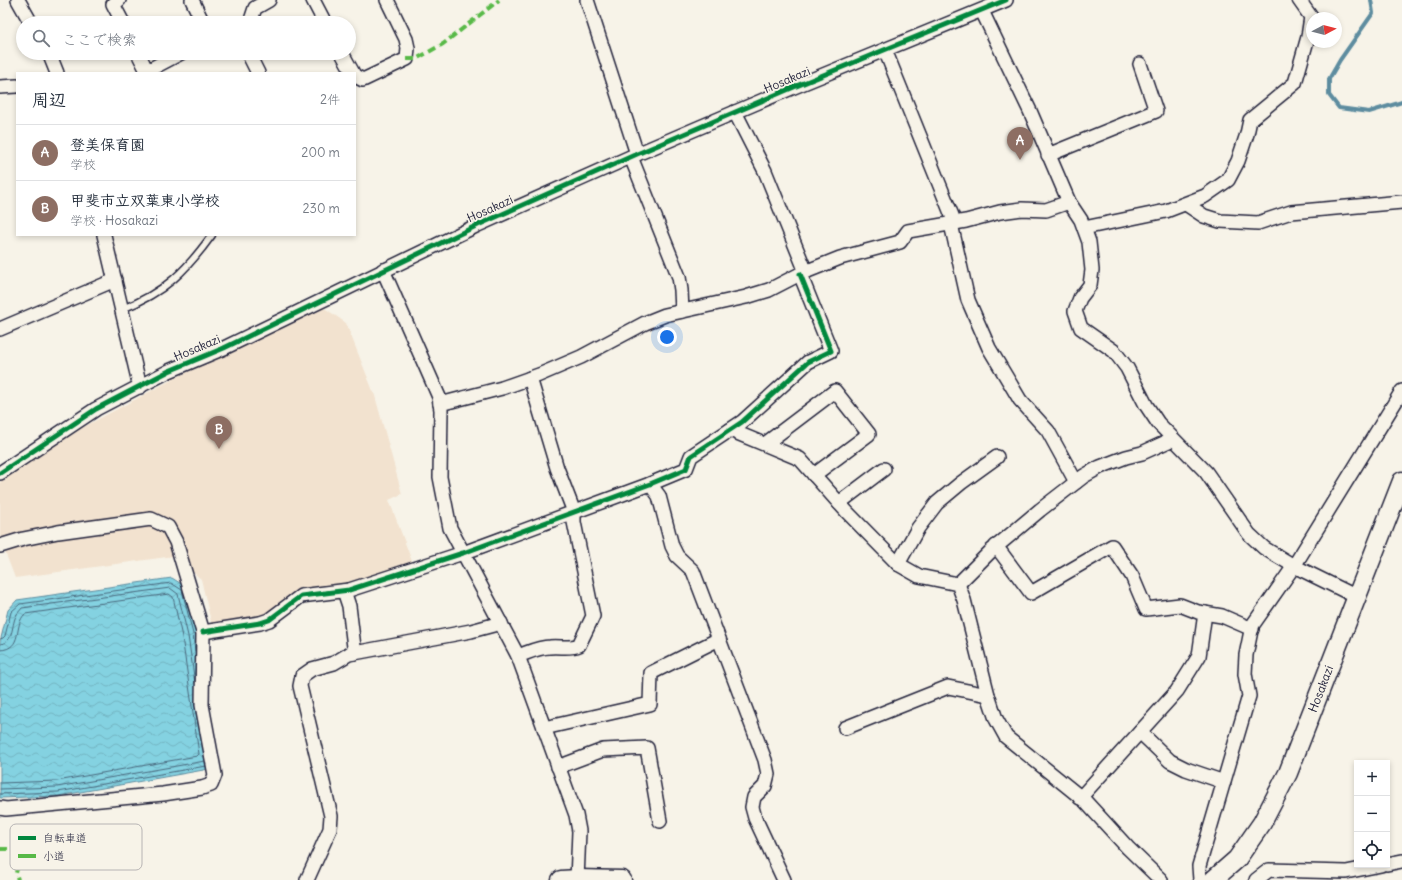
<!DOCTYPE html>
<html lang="ja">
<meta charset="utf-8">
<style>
:root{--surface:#fff;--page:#f2f2f3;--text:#1f2937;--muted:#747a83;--line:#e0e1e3;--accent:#db2777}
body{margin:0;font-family:Delius,"Klee One",sans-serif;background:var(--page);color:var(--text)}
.controls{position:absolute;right:12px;bottom:12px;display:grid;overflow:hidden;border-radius:0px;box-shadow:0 2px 6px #0003}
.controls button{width:36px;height:36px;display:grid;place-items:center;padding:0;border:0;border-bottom:1px solid var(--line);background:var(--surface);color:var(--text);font:20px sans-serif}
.compass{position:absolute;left:1306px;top:12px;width:36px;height:36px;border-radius:50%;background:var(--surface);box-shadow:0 2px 6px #0003;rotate:83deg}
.you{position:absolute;left:667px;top:337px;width:14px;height:14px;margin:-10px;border:3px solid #fff;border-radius:50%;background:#1a73e8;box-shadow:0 0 0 6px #1a73e833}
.badge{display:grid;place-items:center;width:26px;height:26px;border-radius:50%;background:var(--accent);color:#fff;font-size:13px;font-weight:700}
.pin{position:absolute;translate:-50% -33px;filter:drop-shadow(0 1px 2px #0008)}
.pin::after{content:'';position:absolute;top:21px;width:14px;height:12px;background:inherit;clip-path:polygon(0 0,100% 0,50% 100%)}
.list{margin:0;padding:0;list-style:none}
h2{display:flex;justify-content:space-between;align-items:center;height:52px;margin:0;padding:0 16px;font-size:17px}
h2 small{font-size:13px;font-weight:400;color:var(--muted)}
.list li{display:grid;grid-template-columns:26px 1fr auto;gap:12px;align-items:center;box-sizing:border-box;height:56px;padding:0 16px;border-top:1px solid var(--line)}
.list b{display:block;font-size:15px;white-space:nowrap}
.list p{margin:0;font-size:13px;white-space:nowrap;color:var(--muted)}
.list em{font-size:13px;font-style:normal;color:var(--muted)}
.icon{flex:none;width:22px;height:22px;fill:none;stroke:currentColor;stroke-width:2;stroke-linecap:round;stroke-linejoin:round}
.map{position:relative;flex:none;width:1402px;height:880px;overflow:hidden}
.search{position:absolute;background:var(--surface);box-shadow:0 2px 6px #0003;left:16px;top:16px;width:340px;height:44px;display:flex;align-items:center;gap:10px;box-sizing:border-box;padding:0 14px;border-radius:22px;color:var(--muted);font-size:15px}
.panel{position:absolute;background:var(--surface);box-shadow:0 2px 6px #0003;left:16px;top:72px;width:340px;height:164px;border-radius:0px}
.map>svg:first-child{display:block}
.built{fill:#f2e2cf}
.water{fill:url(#water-waves);stroke:#5d8c9f}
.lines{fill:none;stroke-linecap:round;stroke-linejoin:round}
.shore{stroke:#49687d;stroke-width:1}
.stream{stroke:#5d8c9f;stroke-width:4}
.lane-casing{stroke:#22223b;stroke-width:9}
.street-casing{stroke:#22223b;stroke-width:16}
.secondary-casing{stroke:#22223b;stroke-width:21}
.lane{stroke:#f7f3e8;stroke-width:6}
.street{stroke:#f7f3e8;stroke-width:13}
.secondary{stroke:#f7f3e8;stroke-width:18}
.quiet{stroke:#58b947;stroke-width:4;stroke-dasharray:8 4;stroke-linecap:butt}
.cycleway-casing{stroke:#f7f3e8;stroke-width:8}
.cycleway{stroke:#00873e;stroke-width:5}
.labels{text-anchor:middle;stroke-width:3.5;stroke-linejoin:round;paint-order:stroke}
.street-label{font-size:12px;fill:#22223b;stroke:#f7f3e8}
.key{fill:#f7f3e8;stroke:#b7b4b4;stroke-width:1}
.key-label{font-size:11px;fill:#22223b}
</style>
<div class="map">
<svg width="1402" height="880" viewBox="0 0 1402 880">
<defs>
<pattern id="water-waves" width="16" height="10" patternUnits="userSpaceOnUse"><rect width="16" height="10" fill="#84d2e1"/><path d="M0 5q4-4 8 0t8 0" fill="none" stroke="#72b4c2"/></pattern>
</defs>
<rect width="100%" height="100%" fill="#f7f3e8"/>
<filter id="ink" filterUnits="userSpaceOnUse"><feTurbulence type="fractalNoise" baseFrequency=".025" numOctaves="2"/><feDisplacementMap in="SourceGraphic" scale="8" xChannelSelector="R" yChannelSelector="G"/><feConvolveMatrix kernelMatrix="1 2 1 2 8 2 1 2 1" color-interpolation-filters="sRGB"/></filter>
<g filter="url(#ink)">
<path class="built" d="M 318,309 L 326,309 L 346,323 L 375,396 L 402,494 L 389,500 L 413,564 L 346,586 L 299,590 L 262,619 L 212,626 L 201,579 L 174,556 L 15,578 L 0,539 L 0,482 L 17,469 L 78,430 L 179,376 Z"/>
<path class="water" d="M 172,578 L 186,587 L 197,634 L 209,769 L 58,796 L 0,798 L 0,642 L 8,610 L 17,600 Z"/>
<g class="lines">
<g class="shore">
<path d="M 0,639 L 3,638 L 5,636 L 11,612 L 20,604 L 171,583 L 182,590 L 193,634 L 195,651"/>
<path d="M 0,644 C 14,643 11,626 16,616 C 17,613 20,611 22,608 L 170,588 L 178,594 L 188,636 L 195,683"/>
<path d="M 0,650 C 24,649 13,625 25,614 L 169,594 L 173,597 L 182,637 L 199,754 L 197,756 L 57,781 L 0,783"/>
<path d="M 0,789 L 57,787 L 205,761"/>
<path d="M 0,794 L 58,792 L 206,766"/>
</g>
<path class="stream" d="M 1371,0 L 1373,13 L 1340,60 L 1329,79 L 1329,95 L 1339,108 L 1369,112 L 1402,102"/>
<defs>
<path id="lane" d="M 122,309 C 164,293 186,271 212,235"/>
<g id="street">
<path d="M 18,0 L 31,23"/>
<path d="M 119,0 L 113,4 L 123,23"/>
<path d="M 192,0 L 203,23"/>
<path d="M 313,0 L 325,23"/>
<path d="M 587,0 L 637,154"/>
<path d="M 982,11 L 1030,111 L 1069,202 L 1081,220 L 1089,242 L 1092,270 L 1090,285 L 1080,298 L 1075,311 L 1081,328 L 1114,351 L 1127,368 L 1146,405 L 1158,423 L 1206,472 L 1249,534 L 1264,548 L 1294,566 L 1357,597"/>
<path d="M 250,23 L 255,8 L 269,0"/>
<path d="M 885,50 L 955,223"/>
<path d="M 49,53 L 57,73"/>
<path d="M 138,53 L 147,71 L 181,53"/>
<path d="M 248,53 L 258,73"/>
<path d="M 342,53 L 353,73"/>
<path d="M 355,76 L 363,80 L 407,59 L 408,48 L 406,39 L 387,0"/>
<path d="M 0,87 L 17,86"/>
<path d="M 735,112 L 765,171 L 806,272"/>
<path d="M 1048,155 L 1156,111 L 1140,64"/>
<path d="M 631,157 L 679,277 L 681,290 L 682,311"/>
<path d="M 1186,204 L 1204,216 L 1220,221 L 1258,223 L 1291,212 L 1402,202"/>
<path d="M 951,224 L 968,300 L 989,348 L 1020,400 L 1048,431 L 1076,482"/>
<path d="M 1084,228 L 1166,211 L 1205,196 L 1228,180 L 1238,161 L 1247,134 L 1250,120 L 1295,83 L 1308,37 L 1311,17 L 1299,0"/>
<path d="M 104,235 L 140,387"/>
<path d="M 383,270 L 439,397 L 441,410 L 440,477 L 450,528 L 518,656 L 576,815 L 579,831 L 577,880"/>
<path d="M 0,329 L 115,280"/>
<path d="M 440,404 L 502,388 L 539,375 L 581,357 L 645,323 L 665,315 L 746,297 L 769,290 L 800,274 L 840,258 L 900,242 L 908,231 L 966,221 L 1000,212 L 1022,209 L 1046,210 L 1069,202"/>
<path d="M 730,430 L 800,459 L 847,512 L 898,564 L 919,576 L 958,584 L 964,600 L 988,695 L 996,719 L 1006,737 L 1084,800 L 1128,848 L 1161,880"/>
<path d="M 765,444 L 835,391 L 869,434 L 814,475"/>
<path d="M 0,473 L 96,409 L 169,371 L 224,348 L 478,225 L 637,154 L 794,87 L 1006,0"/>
<path d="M 650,484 L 659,496 L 672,546 L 677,556 L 693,571 L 765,760 L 768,774 L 765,786 L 754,797 L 752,807 L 755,818 L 784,880"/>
<path d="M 839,503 L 884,469"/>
<path d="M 0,546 L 23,539 L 58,532 L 151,519 L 168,527 L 176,542 L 203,632 L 202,705 L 215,775 L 211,785 L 202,788 L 163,794 L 6,809 L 0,808"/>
<path d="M 996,546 L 1031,593 L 1112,546 L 1132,576 L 1146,609 L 1180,605 L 1198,612 L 1222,616 L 1252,629"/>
<path d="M 898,564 L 918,528 L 937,503 L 961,483 L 997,457"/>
<path d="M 958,584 L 991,551 L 1040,510 L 1084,476 L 1100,467 L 1126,457 L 1142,453 L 1173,439"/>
<path d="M 344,591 L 349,606 L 354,647 L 353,653"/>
<path d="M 203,632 L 260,623 L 269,620 L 301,596 L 349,590 L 463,553 L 650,484 L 686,469 L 691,456 L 742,422 L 808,362 L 831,351 L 800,274"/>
<path d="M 518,656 C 529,652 539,647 550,647 C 560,646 570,649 579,645 L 593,616 L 574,522 L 574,512 L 557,468 L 530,378"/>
<path d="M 544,728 L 650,704 L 651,673 L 719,639"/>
<path d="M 845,728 L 948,687 L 988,695"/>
<path d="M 1140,732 L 1170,761 L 1186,769 L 1224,782"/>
<path d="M 558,767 L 603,750 L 647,748 L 660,821"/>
<path d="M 1080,798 L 1177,691 L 1199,656 L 1205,613"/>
<path d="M 1387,864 L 1402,861"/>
<path d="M 307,880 L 330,829 L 331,816 L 300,686 L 302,676 L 312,669 L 334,663 L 349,654 L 471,631 L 501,623"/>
<path d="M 1200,880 L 1199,866 L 1249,696 L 1245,674 L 1246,655 L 1252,626 L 1294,566 L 1402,391"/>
<path d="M 1256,880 L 1269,870 L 1346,872 L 1381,865"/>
</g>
<g id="secondary">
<path d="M 561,880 L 578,879 L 622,880"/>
<path d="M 1213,880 L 1237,859 L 1262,823 L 1288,773 L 1402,481"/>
</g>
</defs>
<use href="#lane" class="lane-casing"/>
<use href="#street" class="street-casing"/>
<use href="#secondary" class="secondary-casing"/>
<use href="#lane" class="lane"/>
<use href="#street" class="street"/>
<use href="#secondary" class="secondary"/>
<g class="quiet">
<path d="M 407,59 L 416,59 L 443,44 L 499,0"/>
<path d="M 0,849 L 19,849 L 21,852 L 16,873 L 18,880"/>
</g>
<defs>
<g id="cycleway">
<path d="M 0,473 L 96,409 L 169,371 L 224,348 L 478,225 L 637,154 L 794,87 L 1006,0"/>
<path d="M 203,632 L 260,623 L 269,620 L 301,596 L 349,590 L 463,553 L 650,484 L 686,469 L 691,456 L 742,422 L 808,362 L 831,351 L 800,274"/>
</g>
</defs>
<use href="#cycleway" class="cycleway-casing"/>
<use href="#cycleway" class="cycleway"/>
</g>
</g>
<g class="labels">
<g class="street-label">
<text transform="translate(787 80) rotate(-23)" y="4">Hosakazi</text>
<text transform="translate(490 209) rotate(-24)" y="4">Hosakazi</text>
<text transform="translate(197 348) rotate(-23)" y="4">Hosakazi</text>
<text transform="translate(1321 689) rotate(-69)" y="4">Hosakazi</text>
</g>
</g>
<rect x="10" y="824" width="132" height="46" rx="6" class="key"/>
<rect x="18" y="836" width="18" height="4" fill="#00873e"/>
<rect x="18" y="854" width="18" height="4" fill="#58b947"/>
<g class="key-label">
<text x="43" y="842">自転車道</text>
<text x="43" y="860">小道</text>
</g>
</svg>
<div class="controls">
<button>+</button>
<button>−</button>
<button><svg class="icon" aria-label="locate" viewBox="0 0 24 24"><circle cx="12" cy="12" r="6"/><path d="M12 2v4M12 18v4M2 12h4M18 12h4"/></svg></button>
</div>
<svg class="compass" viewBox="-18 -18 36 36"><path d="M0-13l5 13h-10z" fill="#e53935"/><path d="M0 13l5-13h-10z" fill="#747a83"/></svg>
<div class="you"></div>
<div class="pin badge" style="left:1020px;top:160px;background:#8d6e63">A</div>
<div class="pin badge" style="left:219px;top:449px;background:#8d6e63">B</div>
<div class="search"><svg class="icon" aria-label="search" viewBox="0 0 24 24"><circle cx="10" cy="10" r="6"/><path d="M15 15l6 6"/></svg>ここで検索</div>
<section class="panel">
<h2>周辺<small>2件</small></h2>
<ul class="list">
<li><span class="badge" style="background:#8d6e63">A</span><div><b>登美保育園</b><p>学校</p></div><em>200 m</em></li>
<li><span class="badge" style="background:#8d6e63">B</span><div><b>甲斐市立双葉東小学校</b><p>学校 · Hosakazi</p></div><em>230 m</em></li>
</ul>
</section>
</div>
